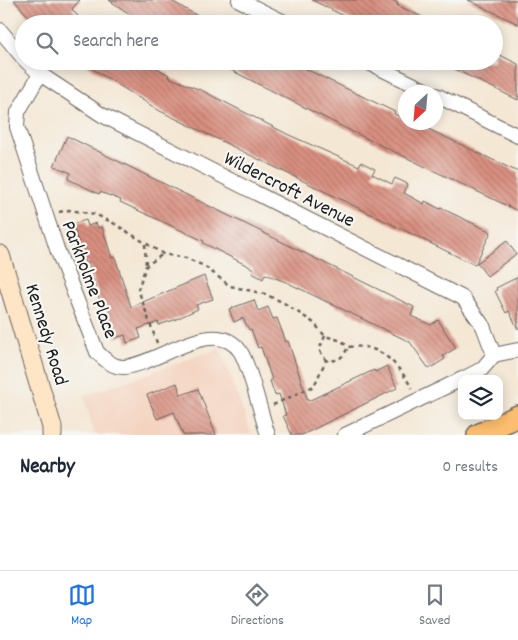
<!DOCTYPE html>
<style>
:root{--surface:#fff;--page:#f2f2f3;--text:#1f2937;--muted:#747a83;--line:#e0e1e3;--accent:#1a73e8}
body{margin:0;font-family:Dekko,sans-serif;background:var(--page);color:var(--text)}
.controls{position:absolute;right:15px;bottom:15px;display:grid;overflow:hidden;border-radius:10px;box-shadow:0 2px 12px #0003}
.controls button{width:45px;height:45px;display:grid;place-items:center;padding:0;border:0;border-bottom:1px solid var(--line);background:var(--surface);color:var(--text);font:25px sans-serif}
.compass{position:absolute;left:398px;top:85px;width:45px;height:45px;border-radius:50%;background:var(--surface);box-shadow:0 2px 12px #0003;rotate:206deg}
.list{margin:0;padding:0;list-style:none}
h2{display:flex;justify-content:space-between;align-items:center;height:65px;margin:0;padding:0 20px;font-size:21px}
h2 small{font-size:16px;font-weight:400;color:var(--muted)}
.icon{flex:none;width:28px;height:28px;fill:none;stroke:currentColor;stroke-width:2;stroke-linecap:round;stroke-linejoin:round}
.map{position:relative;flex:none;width:518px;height:435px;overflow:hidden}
.search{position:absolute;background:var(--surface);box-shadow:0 2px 12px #0003;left:15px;right:15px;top:15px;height:55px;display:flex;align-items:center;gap:12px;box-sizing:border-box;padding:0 18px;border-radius:28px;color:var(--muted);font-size:19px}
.sheet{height:135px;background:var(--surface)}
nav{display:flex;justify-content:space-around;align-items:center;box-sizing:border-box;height:70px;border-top:1px solid var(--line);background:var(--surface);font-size:14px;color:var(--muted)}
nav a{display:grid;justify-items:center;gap:2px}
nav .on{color:var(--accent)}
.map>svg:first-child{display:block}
.built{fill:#f4d3bf}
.building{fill:url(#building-back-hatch)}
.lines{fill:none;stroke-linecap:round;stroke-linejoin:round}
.minor-casing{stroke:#68635c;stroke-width:16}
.secondary-casing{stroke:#68635c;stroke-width:21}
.primary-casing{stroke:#68635c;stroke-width:24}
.path{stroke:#68635c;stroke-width:2.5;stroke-dasharray:4 4;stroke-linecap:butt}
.minor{stroke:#fff;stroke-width:14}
.secondary{stroke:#fde5c5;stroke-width:19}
.primary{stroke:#fbbd6e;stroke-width:21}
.labels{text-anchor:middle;stroke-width:4.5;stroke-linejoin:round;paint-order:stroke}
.street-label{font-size:20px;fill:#1c1c1c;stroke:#f6f6f2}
</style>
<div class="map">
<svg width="518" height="435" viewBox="0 0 518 435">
<defs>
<pattern id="building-back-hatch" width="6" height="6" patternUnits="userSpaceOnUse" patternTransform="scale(1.25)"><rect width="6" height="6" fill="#d99081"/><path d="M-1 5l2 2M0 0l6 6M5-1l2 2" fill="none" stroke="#af7569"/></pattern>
</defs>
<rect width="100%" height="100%" fill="#f6f6f2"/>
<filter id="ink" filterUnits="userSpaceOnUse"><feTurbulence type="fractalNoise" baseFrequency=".02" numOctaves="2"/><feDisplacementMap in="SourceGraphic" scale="10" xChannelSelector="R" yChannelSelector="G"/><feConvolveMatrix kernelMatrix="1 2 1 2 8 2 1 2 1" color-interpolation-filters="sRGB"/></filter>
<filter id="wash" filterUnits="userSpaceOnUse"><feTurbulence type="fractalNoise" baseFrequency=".0096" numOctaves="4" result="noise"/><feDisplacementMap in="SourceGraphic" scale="20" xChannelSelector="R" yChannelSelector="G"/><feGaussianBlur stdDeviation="1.12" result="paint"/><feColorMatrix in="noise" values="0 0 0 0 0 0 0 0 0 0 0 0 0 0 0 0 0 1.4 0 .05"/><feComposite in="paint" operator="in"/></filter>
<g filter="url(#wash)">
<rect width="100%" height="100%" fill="#f4e7d4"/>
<path class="built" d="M 220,348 L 252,435 L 95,435 L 84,396 Z"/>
<g id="blocks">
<g class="building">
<path d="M 14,0 L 80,0 L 72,9 L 84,24 L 50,24 L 42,17 L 35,24 Z"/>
<path d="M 109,0 L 170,0 L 211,24 L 134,24 L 137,19 Z"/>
<path d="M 312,0 L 392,0 L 398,3 L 397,5 L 437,24 L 360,24 Z"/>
<path d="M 468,0 L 518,0 L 518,24 L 489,10 Z"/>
<path d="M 494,52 L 518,64 L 518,100 L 438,61 L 494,61 Z"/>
<path d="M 80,61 L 145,61 L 169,75 L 168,77 L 203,91 L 289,135 L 359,166 L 361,162 L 375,169 L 372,174 L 392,184 L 395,178 L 408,184 L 404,193 L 424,204 L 425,201 L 440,209 L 441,208 L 491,232 L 475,265 L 160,111 Z"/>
<path d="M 213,61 L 289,61 L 395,112 L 394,114 L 406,119 L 406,122 L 418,124 L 518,172 L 518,211 L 351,131 Z"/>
<path d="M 67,136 L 414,307 L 411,316 L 431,325 L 438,320 L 456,348 L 443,356 L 445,359 L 429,369 L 410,342 L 286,282 L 265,274 L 263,279 L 252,273 L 254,269 L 203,243 L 204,241 L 120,202 L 121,200 L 100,192 L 99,194 L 68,179 L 71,173 L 54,166 Z"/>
<path d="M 86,220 L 88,226 L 96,223 L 98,228 L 102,227 L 112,258 L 115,257 L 131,307 L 204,276 L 213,299 L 196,305 L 198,309 L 174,320 L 159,325 L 158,322 L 138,329 L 141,338 L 127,343 L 125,335 L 115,338 L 114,333 L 110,334 L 88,262 L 85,263 L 72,224 Z"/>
<path d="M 507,241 L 516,254 L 487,276 L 477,263 Z"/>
<path d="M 518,277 L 518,329 L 509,311 L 506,313 L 495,291 L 497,290 L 496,288 Z"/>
<path d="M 254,300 L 258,311 L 268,307 L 273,319 L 277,318 L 286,342 L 288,341 L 308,401 L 374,370 L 375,372 L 387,366 L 397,388 L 302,435 L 292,435 L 283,416 L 286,415 L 279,394 L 275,395 L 270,381 L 272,380 L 261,347 L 258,348 L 251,329 L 249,330 L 243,318 L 234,322 L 229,309 Z"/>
<path d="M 177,383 L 181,395 L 198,389 L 216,435 L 183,435 L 174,412 L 157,419 L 147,395 Z"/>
</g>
</g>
</g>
<g filter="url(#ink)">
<use href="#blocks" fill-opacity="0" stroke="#68635c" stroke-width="1"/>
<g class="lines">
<defs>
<g id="minor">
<path d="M 239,0 L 288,24"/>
<path d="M 0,30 L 24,59"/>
<path d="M 26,61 L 40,74 L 102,115 L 463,298 L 483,326 L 494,355"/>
<path d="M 365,61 L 429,92"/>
<path d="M 40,74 L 18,112 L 17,127 L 57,249 L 97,352 C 104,359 112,367 123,367 C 156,366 214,314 240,351 C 250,366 261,415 268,435"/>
<path d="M 436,95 L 518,136"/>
<path d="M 494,355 L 518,350"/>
<path d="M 463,379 L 482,369 L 494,355"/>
<path d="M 345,435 L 462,379"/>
</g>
<path id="secondary" d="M 0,255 L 52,427 L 52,435"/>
<path id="primary" d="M 478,435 L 518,416"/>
</defs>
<use href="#minor" class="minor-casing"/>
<use href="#secondary" class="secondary-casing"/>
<use href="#primary" class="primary-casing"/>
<g class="path">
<path d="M 59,212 L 69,210 L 95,214 L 115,224 L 163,254 L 186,258 L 204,266 L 230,286 L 265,294 L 284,303 L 314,323 L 325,336 L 342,341 L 348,347 C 380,343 396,362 412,388"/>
<path d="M 145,244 L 146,266"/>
<path d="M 325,336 L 319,350 L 326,360"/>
<path d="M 157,343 L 138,289 L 146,266 L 163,254"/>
<path d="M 273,405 L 314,386 L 326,360 C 338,362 343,358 348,347"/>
</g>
<use href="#minor" class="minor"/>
<use href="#secondary" class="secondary"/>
<use href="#primary" class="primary"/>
</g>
</g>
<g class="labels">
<g class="street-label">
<text transform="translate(290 188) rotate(27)" y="7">Wildercroft Avenue</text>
<text transform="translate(91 279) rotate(69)" y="7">Parkholme Place</text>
<text transform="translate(48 334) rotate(73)" y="7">Kennedy Road</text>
</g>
</g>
</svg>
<div class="controls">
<button><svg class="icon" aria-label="layers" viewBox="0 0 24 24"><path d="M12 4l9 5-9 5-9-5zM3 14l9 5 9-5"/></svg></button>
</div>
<svg class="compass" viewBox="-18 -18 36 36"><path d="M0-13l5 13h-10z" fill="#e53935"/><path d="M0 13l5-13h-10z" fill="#747a83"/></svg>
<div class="search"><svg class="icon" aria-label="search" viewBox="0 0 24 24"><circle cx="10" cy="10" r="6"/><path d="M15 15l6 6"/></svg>Search here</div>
</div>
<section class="sheet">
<h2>Nearby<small>0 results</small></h2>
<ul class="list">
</ul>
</section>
<nav>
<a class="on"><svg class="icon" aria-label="map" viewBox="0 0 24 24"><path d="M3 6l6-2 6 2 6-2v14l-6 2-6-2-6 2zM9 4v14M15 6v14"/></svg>Map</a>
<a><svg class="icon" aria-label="directions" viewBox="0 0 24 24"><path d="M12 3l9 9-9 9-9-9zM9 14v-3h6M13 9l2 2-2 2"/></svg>Directions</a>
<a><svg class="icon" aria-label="saved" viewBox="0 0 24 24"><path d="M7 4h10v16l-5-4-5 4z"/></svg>Saved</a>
</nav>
